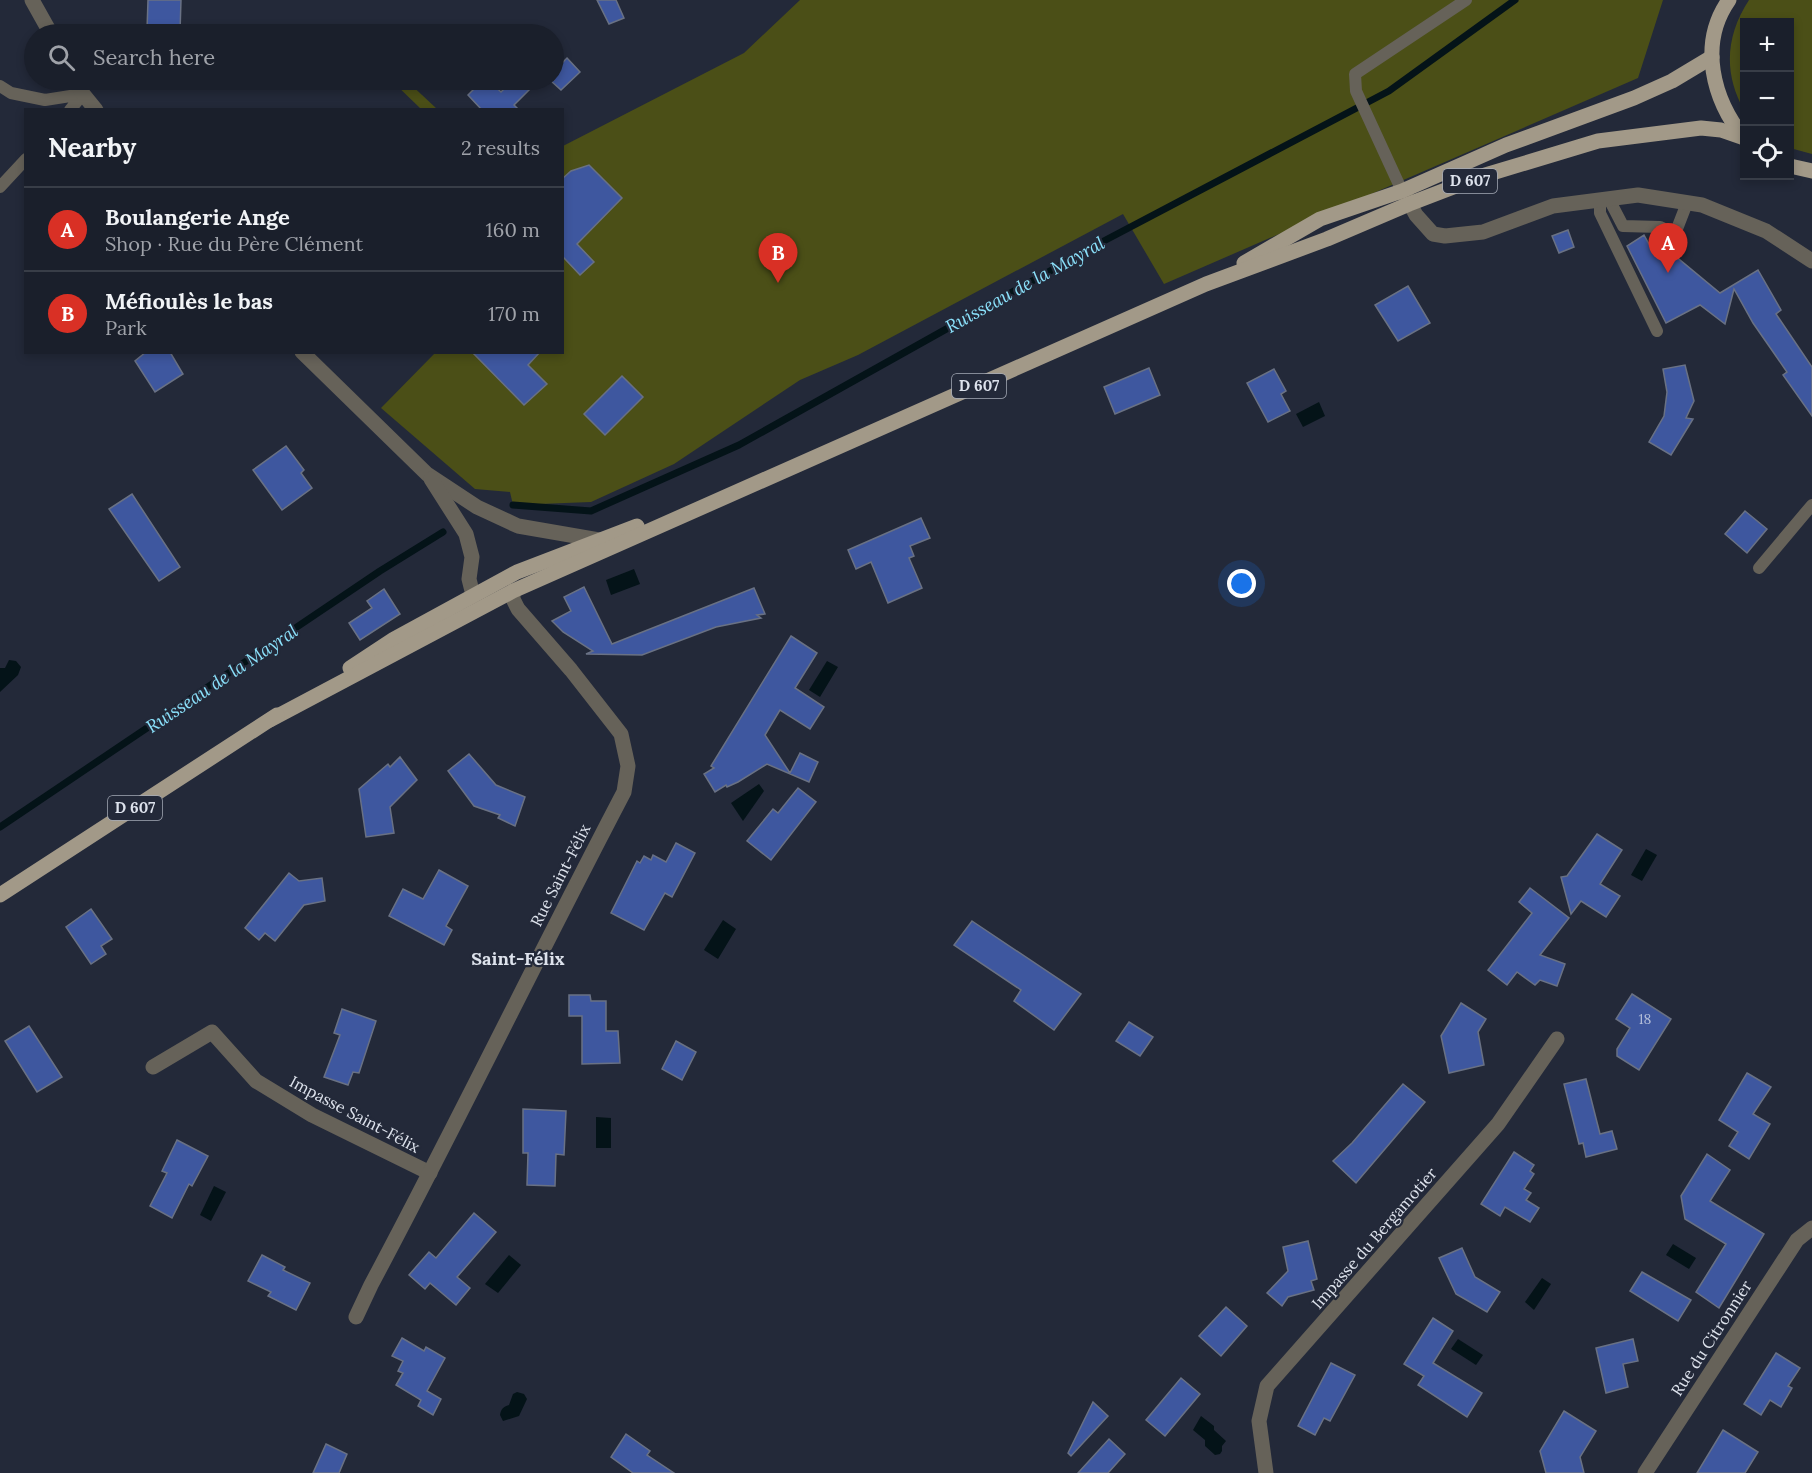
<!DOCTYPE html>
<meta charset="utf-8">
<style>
:root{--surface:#1a1f2b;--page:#272c37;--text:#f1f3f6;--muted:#9fa2a9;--line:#383d47;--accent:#d93025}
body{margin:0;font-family:Lora,serif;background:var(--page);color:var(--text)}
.controls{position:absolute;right:18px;top:18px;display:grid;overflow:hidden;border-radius:0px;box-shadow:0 3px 9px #0003}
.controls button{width:54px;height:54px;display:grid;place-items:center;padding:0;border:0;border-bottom:2px solid var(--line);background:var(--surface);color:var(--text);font:30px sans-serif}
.you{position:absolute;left:1242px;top:584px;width:21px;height:21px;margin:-15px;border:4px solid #fff;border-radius:50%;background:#1a73e8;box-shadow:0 0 0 9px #1a73e833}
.badge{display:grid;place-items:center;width:39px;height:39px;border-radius:50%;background:var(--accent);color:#fff;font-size:20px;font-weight:700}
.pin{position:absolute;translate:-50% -50px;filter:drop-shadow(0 2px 3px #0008)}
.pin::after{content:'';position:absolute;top:32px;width:21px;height:18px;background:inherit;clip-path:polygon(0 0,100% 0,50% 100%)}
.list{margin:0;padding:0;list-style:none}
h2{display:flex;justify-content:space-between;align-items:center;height:78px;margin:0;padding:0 24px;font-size:26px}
h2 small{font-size:20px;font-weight:400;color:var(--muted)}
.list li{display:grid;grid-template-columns:39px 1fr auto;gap:18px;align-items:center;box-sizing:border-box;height:84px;padding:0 24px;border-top:2px solid var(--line)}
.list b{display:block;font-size:22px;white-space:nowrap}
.list p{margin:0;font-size:20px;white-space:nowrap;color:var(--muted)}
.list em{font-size:20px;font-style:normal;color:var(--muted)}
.icon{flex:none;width:33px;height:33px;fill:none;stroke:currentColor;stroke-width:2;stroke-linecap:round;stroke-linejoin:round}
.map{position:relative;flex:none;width:1812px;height:1473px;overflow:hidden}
.search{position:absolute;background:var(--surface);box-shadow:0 3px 9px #0003;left:24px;top:24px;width:540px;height:66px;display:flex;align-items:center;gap:15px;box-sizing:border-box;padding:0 21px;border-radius:33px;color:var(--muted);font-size:22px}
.panel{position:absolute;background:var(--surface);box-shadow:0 3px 9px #0003;left:24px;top:108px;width:540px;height:246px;border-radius:0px}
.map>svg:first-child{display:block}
.green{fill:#4b4f17}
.water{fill:#041318}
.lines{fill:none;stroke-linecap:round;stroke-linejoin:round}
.stream{stroke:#041318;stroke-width:7}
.building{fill:#3e579f;stroke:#697184;stroke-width:1.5}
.service{stroke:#666259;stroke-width:12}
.minor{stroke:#666259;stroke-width:15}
.tertiary{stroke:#666259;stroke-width:15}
.primary{stroke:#a29988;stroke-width:15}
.labels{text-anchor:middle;stroke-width:4.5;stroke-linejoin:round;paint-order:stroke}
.number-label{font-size:14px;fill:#b5bfd9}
.shield{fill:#232939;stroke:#a5aab6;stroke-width:1.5}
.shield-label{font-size:15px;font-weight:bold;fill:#dde2ec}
.street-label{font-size:16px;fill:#dde2ec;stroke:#232939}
.water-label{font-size:18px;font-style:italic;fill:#8be1fb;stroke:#232939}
.neighbourhood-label{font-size:18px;font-weight:bold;fill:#dde2ec;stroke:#232939}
</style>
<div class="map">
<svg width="1812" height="1473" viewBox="0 0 1812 1473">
<rect width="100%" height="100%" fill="#232939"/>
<g class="green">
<path d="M 800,0 L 1663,0 L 1638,78 L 1164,284 L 1123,214 L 858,355 L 800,380 L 674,464 L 591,502 L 513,505 L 510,492 L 475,489 L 381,408 L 435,353 L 562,352 L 563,146 L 744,53 Z"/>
<path d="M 1749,0 L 1812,0 L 1812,154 L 1790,148 L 1790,22 L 1744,22 L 1744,110 C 1723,73 1726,35 1749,0 Z"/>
<path d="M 391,80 L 406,80 L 437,109 L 421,109 Z"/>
</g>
<g class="water">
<path d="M 1319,402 L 1325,416 L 1303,427 L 1296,414 Z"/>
<path d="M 634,569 L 640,584 L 611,595 L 606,580 Z"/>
<path d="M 9,660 L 16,661 L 21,667 L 18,675 L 0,692 L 0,668 L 5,668 Z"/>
<path d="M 827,661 L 838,667 L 820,697 L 809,690 Z"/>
<path d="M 759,784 L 764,791 L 743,821 L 731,803 Z"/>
<path d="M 1646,849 L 1657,855 L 1642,881 L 1631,875 Z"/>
<path d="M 723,920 L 736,929 L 718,959 L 704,950 Z"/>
<path d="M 596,1117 L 611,1118 L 611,1148 L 596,1148 Z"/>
<path d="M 214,1186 L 226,1192 L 211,1221 L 200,1215 Z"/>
<path d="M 1673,1244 L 1696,1258 L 1689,1269 L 1666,1255 Z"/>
<path d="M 509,1255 L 521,1265 L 498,1293 L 485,1284 Z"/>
<path d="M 1542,1278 L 1551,1284 L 1534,1310 L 1525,1302 Z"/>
<path d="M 1458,1339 L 1483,1355 L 1476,1365 L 1451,1349 Z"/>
<path d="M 517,1392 L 524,1394 L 527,1399 L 519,1416 L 503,1421 L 500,1415 C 501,1409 503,1407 509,1405 L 513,1394 Z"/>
<path d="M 1201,1416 L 1214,1426 L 1214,1430 L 1226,1441 L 1222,1446 L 1222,1451 L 1220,1454 L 1215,1455 L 1205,1446 L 1205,1440 L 1193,1430 Z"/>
</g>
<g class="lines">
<g class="stream">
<path d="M 513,505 L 591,511 L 739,445 L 1100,243 L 1389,91 L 1515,0"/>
<path d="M 0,827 L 380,571 L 443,532"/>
</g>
</g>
<g class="building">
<path d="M 148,0 L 181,0 L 180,32 L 147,30 Z"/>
<path d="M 597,0 L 616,0 L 624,18 L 609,24 Z"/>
<path d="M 567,58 L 580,72 L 561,90 L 550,80 L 554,80 L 554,71 Z"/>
<path d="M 483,80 L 488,80 L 501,92 L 513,80 L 539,80 L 514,105 L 519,110 L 482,110 L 468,95 Z"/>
<path d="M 589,165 L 622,198 L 577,244 L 594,262 L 580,275 L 564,258 L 562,259 L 562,179 L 571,171 Z"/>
<path d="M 1568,230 L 1574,247 L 1559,253 L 1552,236 Z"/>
<path d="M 1644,235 L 1649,244 L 1668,250 L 1720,293 L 1758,270 L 1781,310 L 1776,314 L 1812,367 L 1812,416 L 1783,375 L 1787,372 L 1753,323 L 1734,289 L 1725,324 L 1700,305 L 1666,323 L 1627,246 Z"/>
<path d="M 1408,286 L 1430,323 L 1398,341 L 1375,305 Z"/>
<path d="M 146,352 L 170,352 L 183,374 L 155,392 L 135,361 Z"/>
<path d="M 472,352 L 540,352 L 528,365 L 547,384 L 524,405 Z"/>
<path d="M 1685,365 L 1694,401 L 1686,418 L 1693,419 L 1671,455 L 1649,442 L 1664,416 L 1667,392 L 1663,369 Z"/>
<path d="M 1149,368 L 1160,395 L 1115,414 L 1104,387 Z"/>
<path d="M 1274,369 L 1286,391 L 1281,394 L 1290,411 L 1268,422 L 1247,383 Z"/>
<path d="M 622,376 L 643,397 L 605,435 L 584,414 Z"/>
<path d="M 286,446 L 304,470 L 301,473 L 312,488 L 282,510 L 253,470 Z"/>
<path d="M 132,494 L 180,567 L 159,581 L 109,509 Z"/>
<path d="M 1745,511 L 1767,529 L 1747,553 L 1725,534 Z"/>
<path d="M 921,518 L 930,538 L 910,546 L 914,556 L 909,558 L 922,588 L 888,603 L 871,562 L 856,569 L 848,550 Z"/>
<path d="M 584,587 L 612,644 L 754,588 L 765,614 L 757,615 L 761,618 L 716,627 L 642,655 L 586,654 L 593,651 L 563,632 L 552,621 L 571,611 L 564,597 Z"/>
<path d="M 384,589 L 400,614 L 360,640 L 349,623 L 372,608 L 367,601 Z"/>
<path d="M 791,636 L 817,653 L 795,688 L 824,707 L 810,729 L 780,710 L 765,735 L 790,773 L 800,753 L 818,762 L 809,782 L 767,764 L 738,782 L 727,787 L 726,785 L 715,792 L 704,774 L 714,768 L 711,766 Z"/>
<path d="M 469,754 L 496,785 L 525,797 L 515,826 L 498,818 L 500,815 L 474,806 L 448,771 Z"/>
<path d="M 400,757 L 417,780 L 390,807 L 394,833 L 366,837 L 359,789 L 388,764 L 390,767 Z"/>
<path d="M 798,788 L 816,802 L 771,860 L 747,841 L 773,809 L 778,813 Z"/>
<path d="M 1597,834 L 1622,850 L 1600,884 L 1620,896 L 1606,917 L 1581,901 L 1571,914 L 1561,877 L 1567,876 Z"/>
<path d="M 676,843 L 695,853 L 672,897 L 665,893 L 644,930 L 611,913 L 637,861 L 640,863 L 644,856 L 651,860 L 653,855 L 666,862 Z"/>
<path d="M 439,870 L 468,886 L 446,926 L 452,930 L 444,945 L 389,916 L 403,889 L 423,899 Z"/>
<path d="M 289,873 L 299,881 L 322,878 L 325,901 L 304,905 L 275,941 L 265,933 L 259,940 L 245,928 Z"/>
<path d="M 1530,888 L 1569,918 L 1540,955 L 1565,964 L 1557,986 L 1540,980 L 1535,985 L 1517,972 L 1507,985 L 1488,970 L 1532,913 L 1519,902 Z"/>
<path d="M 91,909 L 112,939 L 101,946 L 106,954 L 91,964 L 66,927 Z"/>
<path d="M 972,921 L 1081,994 L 1054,1030 L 1014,1001 L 1021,990 L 954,945 Z"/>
<path d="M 1632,994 L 1671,1019 L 1639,1070 L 1617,1056 L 1617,1049 L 1630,1028 L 1616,1019 Z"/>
<path d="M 569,995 L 590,995 L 591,1001 L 606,1001 L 606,1031 L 618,1031 L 620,1063 L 582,1064 L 582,1016 L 569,1016 Z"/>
<path d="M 1461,1003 L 1486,1019 L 1478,1032 L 1484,1065 L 1449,1073 L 1441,1036 Z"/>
<path d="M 342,1009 L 376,1021 L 359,1073 L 353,1072 L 348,1085 L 324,1077 L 340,1035 L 334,1033 Z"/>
<path d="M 1129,1022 L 1153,1037 L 1140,1056 L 1116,1041 Z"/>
<path d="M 29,1026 L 62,1077 L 37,1092 L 5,1041 Z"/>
<path d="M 676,1041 L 696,1052 L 682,1080 L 662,1069 Z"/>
<path d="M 1747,1073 L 1771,1087 L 1753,1114 L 1770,1124 L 1749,1159 L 1729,1146 L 1738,1132 L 1719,1120 Z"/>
<path d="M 1586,1079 L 1600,1134 L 1612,1131 L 1617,1149 L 1586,1157 L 1583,1143 L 1579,1144 L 1564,1084 Z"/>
<path d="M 1403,1084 L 1425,1102 L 1356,1183 L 1333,1161 L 1352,1143 Z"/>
<path d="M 523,1109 L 566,1111 L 564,1155 L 556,1154 L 555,1186 L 527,1185 L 528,1153 L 523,1153 Z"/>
<path d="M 177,1140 L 208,1156 L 192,1186 L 189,1184 L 172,1218 L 150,1206 L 167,1173 L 162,1171 Z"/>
<path d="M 1514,1152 L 1534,1165 L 1530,1171 L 1534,1174 L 1524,1189 L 1531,1193 L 1526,1200 L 1539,1208 L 1530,1222 L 1505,1207 L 1500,1216 L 1481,1204 Z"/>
<path d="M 1707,1154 L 1730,1170 L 1710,1201 L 1764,1234 L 1719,1308 L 1696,1292 L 1726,1244 L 1685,1219 L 1681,1196 Z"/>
<path d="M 474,1213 L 496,1232 L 457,1277 L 470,1288 L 456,1305 L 430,1283 L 425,1289 L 409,1275 L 429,1252 L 436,1258 Z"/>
<path d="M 1308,1241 L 1317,1279 L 1311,1281 L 1314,1290 L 1288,1297 L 1282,1306 L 1267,1293 L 1288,1271 L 1283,1247 Z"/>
<path d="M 1462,1248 L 1475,1277 L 1500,1292 L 1487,1312 L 1456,1294 L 1439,1258 Z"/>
<path d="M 262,1255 L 285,1267 L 283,1270 L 310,1283 L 296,1310 L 268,1296 L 271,1292 L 248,1281 Z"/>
<path d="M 1642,1272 L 1691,1300 L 1678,1321 L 1630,1291 Z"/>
<path d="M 1226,1307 L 1247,1326 L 1221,1356 L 1199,1336 Z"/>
<path d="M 1433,1318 L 1453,1331 L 1433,1363 L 1482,1393 L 1467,1417 L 1418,1385 L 1424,1376 L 1404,1364 Z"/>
<path d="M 402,1338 L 424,1351 L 426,1347 L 445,1358 L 427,1391 L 441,1399 L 433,1415 L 418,1406 L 421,1400 L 396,1385 L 403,1373 L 398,1371 L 403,1361 L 392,1356 Z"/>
<path d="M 1633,1339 L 1638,1361 L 1623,1364 L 1628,1387 L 1606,1393 L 1596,1348 Z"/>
<path d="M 1776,1353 L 1800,1368 L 1788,1386 L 1792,1388 L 1781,1407 L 1770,1400 L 1761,1415 L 1744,1404 Z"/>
<path d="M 1331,1363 L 1355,1375 L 1330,1421 L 1324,1418 L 1315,1435 L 1298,1426 Z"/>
<path d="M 1181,1378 L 1200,1394 L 1165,1436 L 1146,1420 Z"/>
<path d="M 1093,1402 L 1108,1416 L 1071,1456 L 1068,1453 Z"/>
<path d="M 1564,1411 L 1596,1431 L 1580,1457 L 1584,1473 L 1546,1473 L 1540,1451 Z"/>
<path d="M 1723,1430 L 1758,1452 L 1745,1473 L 1697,1473 Z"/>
<path d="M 626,1434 L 650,1451 L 647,1455 L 674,1473 L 633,1473 L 611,1457 Z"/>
<path d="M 1109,1439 L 1125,1454 L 1108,1473 L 1078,1473 Z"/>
<path d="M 326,1444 L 347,1454 L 339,1473 L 313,1473 Z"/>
</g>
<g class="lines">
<g class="service">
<path d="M 0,86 L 11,93 L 45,100 L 83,94 L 70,110"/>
<path d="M 0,187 L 26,159"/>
<path d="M 1402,191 L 1356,91 L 1355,74 L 1466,0"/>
<path d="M 1609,199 L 1623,226 L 1660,227 L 1675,234 L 1687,203"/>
<path d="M 1600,200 L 1600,213 L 1657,331"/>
<path d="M 1759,568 L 1812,505"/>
</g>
<g class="minor">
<path d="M 1404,193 L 1416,215 L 1433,234 L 1445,236 L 1483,232 L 1553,206 L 1638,195 L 1702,205 L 1766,231 L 1812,261"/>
<path d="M 153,1067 L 212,1032 L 256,1081 L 312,1115 L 430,1173"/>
<path d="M 356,1317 L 371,1285 C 458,1122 538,956 624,792 L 628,766 L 621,734 L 571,670 L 518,609 L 513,599 L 513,591"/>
<path d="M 1266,1473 L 1259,1421 L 1267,1386 L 1498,1124 L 1557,1039"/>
<path d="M 1645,1473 L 1797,1240 L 1812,1228"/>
</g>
<g class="tertiary">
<path d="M 32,0 L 51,34"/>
<path d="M 75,80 L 83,94 L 96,110"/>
<path d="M 302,352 L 427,474 L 477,507 L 518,526 L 599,540"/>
<path d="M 431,479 L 466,534 L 472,557 L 469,579 L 473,595"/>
</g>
<g class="primary">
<path d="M 1729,0 C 1698,44 1713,100 1744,138"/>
<path d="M 1790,166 L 1812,171"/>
<path d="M 1244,263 L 1320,219 L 1402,191 L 1506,145 L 1634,98 L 1672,81 L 1712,57"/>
<path d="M 350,668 L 394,639 L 517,572 L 637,526"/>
<path d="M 270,720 L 513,591 L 1206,284 L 1327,239 L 1409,204 L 1482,176 L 1598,141 L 1701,128 L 1721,130 L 1744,138"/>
<path d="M 0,895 L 277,715"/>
</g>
</g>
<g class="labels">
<g class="number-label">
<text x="1645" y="1024">18</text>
</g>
<g class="shield">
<rect x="1443" y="169" width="54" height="24" rx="4.5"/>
<rect x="952" y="374" width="54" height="24" rx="4.5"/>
<rect x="108" y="796" width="54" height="24" rx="4.5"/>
</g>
<g class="shield-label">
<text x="1470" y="186">D 607</text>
<text x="979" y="391">D 607</text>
<text x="135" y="813">D 607</text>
</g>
<g class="street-label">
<text transform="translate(560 875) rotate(-63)" y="6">Rue Saint-Félix</text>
<text transform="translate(355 1114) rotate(28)" y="6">Impasse Saint-Félix</text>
<text transform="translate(1374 1238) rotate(-49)" y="6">Impasse du Bergamotier</text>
<text transform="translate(1711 1338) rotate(-57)" y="6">Rue du Citronnier</text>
</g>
<g class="water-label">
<text transform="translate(1025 285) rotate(-29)" y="6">Ruisseau de la Mayral</text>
<text transform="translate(222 679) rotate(-34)" y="6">Ruisseau de la Mayral</text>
</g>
<g class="neighbourhood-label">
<text x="518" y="965">Saint-Félix</text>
</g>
</g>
</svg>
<div class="controls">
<button>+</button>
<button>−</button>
<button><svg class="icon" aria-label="locate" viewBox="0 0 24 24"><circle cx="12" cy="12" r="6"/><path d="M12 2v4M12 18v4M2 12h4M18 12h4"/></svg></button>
</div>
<div class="you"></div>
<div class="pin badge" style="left:1668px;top:273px">A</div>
<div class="pin badge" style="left:778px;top:283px">B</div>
<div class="search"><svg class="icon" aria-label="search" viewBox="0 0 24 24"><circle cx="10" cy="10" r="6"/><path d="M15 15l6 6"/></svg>Search here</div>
<section class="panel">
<h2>Nearby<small>2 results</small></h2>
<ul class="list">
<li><span class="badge">A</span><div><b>Boulangerie Ange</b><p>Shop · Rue du Père Clément</p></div><em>160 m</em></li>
<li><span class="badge">B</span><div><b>Méfioulès le bas</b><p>Park</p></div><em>170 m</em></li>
</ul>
</section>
</div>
